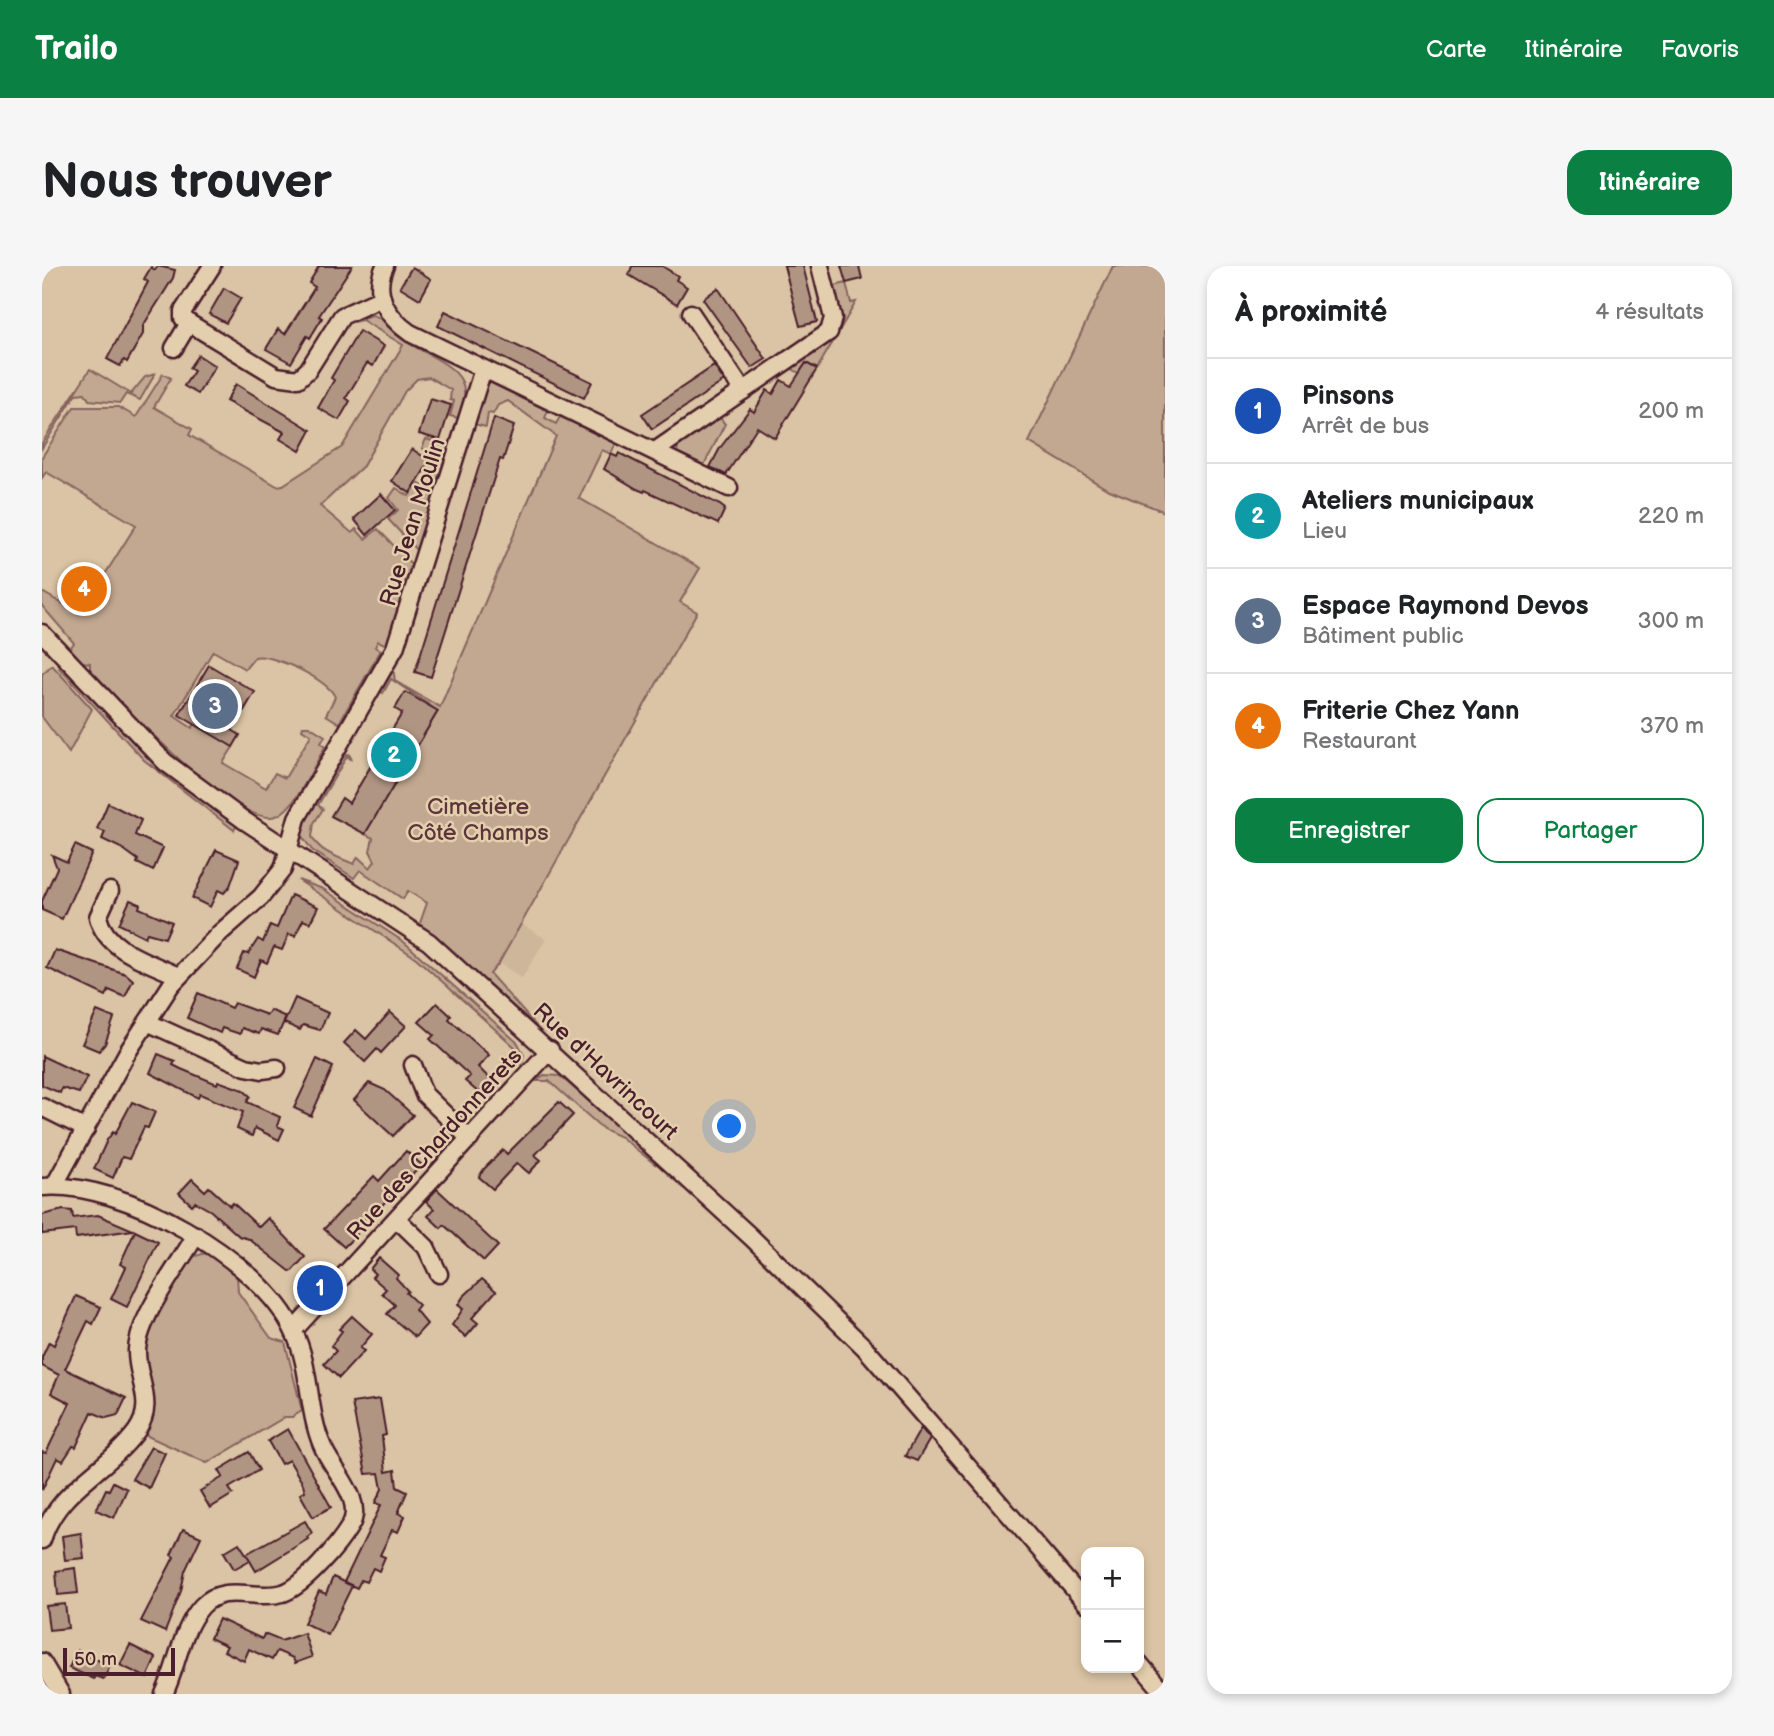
<!DOCTYPE html>
<html lang="fr">
<meta charset="utf-8">
<style>
:root{--surface:#fff;--page:#f6f6f6;--text:#202124;--muted:#757577;--line:#e0e0e0;--accent:#0b8043}
body{margin:0;font-family:"Balsamiq Sans",sans-serif;background:var(--page);color:var(--text)}
.controls{position:absolute;right:21px;bottom:21px;display:grid;overflow:hidden;border-radius:14px;box-shadow:0 4px 10px #0003}
.controls button{width:63px;height:63px;display:grid;place-items:center;padding:0;border:0;border-bottom:2px solid var(--line);background:var(--surface);color:var(--text);font:35px sans-serif}
.scale{position:absolute;left:21px;bottom:18px;width:112px;box-sizing:border-box;padding-left:7px;border:4px solid #4a1f2b;border-top:0;font-size:19px;line-height:24px;white-space:nowrap;color:#4a1f2b;-webkit-text-stroke:5px #e3cead;paint-order:stroke}
.you{position:absolute;left:688px;top:861px;width:24px;height:24px;margin:-18px;border:5px solid #fff;border-radius:50%;background:#1a73e8;box-shadow:0 0 0 10px #1a73e833}
.badge{display:grid;place-items:center;width:46px;height:46px;border-radius:50%;background:var(--accent);color:#fff;font-size:23px;font-weight:700}
.pin{position:absolute;translate:-50% -50%;border:4px solid #fff;box-shadow:0 2px 7px #0006}
.list{margin:0;padding:0;list-style:none}
h2{display:flex;justify-content:space-between;align-items:center;height:91px;margin:0;padding:0 28px;font-size:30px}
h2 small{font-size:23px;font-weight:400;color:var(--muted)}
.list li{display:grid;grid-template-columns:46px 1fr auto;gap:21px;align-items:center;box-sizing:border-box;height:105px;padding:0 28px;border-top:2px solid var(--line)}
.list b{display:block;font-size:26px;white-space:nowrap}
.list p{margin:0;font-size:23px;white-space:nowrap;color:var(--muted)}
.list em{font-size:23px;font-style:normal;color:var(--muted)}
.actions{display:flex;gap:14px;padding:21px 28px}
.actions a{flex:1;padding:16px 0;border:2px solid var(--accent);border-radius:21px;text-align:center;font-size:24px;color:var(--accent)}
.actions .main{background:var(--accent);color:#fff}
.map{position:relative;flex:none;width:1123px;height:1428px;overflow:hidden;border-radius:21px}
header{display:flex;align-items:center;gap:42px;box-sizing:border-box;height:98px;padding:0 35px;background:var(--accent);color:#fff}
header strong{font-size:33px}
nav{display:flex;gap:38px;margin-inline-start:auto;font-size:24px}
.intro{display:flex;align-items:center;justify-content:space-between;box-sizing:border-box;height:168px;padding:0 42px}
h1{margin:0;font-size:49px}
.button{padding:18px 32px;border-radius:21px;background:var(--accent);color:#fff;font-size:24px;font-weight:700}
main{display:flex;gap:42px;padding:0 42px}
aside{flex:1;background:var(--surface);border-radius:21px;box-shadow:0 4px 10px #0003}
.map>svg:first-child{display:block}
.built{fill:#ceb69b}
.green{fill:#c2a891;stroke:#86645e;stroke-width:2}
.building{fill:#b19583;stroke:#4a1f2b;stroke-width:2}
.lines{fill:none;stroke-linecap:round;stroke-linejoin:round}
.minor-casing{stroke:#4a1f2b;stroke-width:21}
.minor{stroke:#e3cead;stroke-width:16}
.labels{text-anchor:middle;stroke-width:5;stroke-linejoin:round;paint-order:stroke}
.street-label{font-size:23px;fill:#4a1f2b;stroke:#e3cead}
.park-label{font-size:23px;fill:#5c343a;stroke:#e3cead}
</style>
<header>
<strong>Trailo</strong>
<nav><a>Carte</a><a>Itinéraire</a><a>Favoris</a></nav>
</header>
<div class="intro"><h1>Nous trouver</h1><a class="button">Itinéraire</a></div>
<main>
<div class="map">
<svg width="1123" height="1428" viewBox="0 0 1123 1428">
<rect width="100%" height="100%" fill="#dac4a5"/>
<filter id="ink" filterUnits="userSpaceOnUse"><feTurbulence type="fractalNoise" baseFrequency=".0143" numOctaves="2"/><feDisplacementMap in="SourceGraphic" scale="14" xChannelSelector="R" yChannelSelector="G"/><feConvolveMatrix kernelMatrix="1 2 1 2 8 2 1 2 1" color-interpolation-filters="sRGB"/></filter>
<g filter="url(#ink)">
<path class="built" d="M 478,657 L 504,673 L 480,712 L 457,697 Z"/>
<g class="green">
<path d="M 1071,0 L 1123,0 L 1123,246 L 1065,223 L 987,176 Z"/>
<path d="M 804,17 L 809,37 L 814,36 L 775,103 L 764,97 L 757,107 L 747,101 L 789,73 L 789,21 Z"/>
<path d="M 330,49 C 341,51 347,63 356,70 C 373,84 409,95 419,114 C 426,127 420,140 416,152 L 408,150 L 412,135 L 408,134 L 409,124 L 387,111 L 375,113 L 363,125 L 321,200 L 278,240 L 310,267 L 314,263 L 323,273 L 336,263 L 373,302 L 347,380 L 336,375 L 333,381 L 339,384 L 297,457 L 284,449 L 293,431 C 287,414 230,387 213,391 L 203,403 L 171,385 L 132,450 L 150,462 L 153,458 L 191,481 L 181,497 L 224,522 L 233,507 L 243,512 L 269,469 L 260,463 L 261,460 L 267,460 L 283,470 L 279,477 L 283,481 C 272,499 254,543 234,550 C 196,564 74,432 48,403 L 48,397 L 40,396 L 28,382 L 32,377 L 0,340 L 0,326 L 38,348 L 94,259 L 4,206 L 0,212 L 0,191 L 32,141 L 76,141 L 94,151 L 121,108 L 129,112 L 112,141 L 150,163 L 147,169 L 235,220 L 241,219 L 300,181 L 361,79 L 320,54 L 311,56 Z"/>
<path d="M 48,103 L 89,128 L 103,111 L 113,108 L 98,134 L 84,128 L 78,137 L 47,134 L 43,127 L 34,128 L 0,182 L 0,177 Z"/>
<path d="M 451,115 L 507,142 L 503,152 L 514,158 L 519,149 L 574,177 L 569,188 L 560,184 L 537,232 L 658,302 L 638,336 L 655,346 L 457,697 L 448,708 L 495,761 L 377,660 L 385,637 L 366,625 L 361,633 L 318,604 L 312,612 L 270,584 L 259,569 L 262,556 L 300,489 L 307,488 L 310,494 L 305,490 L 276,539 L 281,543 L 272,557 L 270,571 C 279,588 299,592 312,598 L 316,591 L 328,602 L 333,595 L 328,585 L 331,572 L 323,568 L 396,445 L 349,413 L 341,427 L 338,425 C 340,414 343,408 351,402 L 353,415 L 398,441 L 514,170 L 466,135 L 456,139 L 451,148 L 446,147 L 444,161 L 432,158 L 444,119 Z"/>
<path d="M 678,152 L 683,158 L 662,199 L 635,186 L 636,180 Z"/>
<path d="M 384,173 L 409,181 L 399,215 L 384,206 L 391,193 L 390,188 L 380,182 Z"/>
<path d="M 376,217 L 396,229 L 377,287 L 346,253 L 356,244 L 347,232 L 354,222 L 367,230 Z"/>
<path d="M 10,399 L 50,443 L 27,487 L 0,451 L 0,408 Z"/>
<path d="M 20,400 L 105,490 L 196,558 L 192,564 L 102,494 L 17,402 Z"/>
<path d="M 256,614 L 281,623 L 362,676 L 476,777 L 482,789 L 479,798 L 475,783 L 374,692 Z"/>
<path d="M 502,809 L 518,810 L 593,876 L 614,899 L 579,871 L 561,863 L 507,815 L 494,815 Z"/>
<path d="M 167,986 L 195,1009 L 196,1026 L 229,1072 L 243,1076 L 260,1145 L 250,1151 L 243,1151 L 165,1197 L 101,1168 C 124,1120 98,1117 103,1078 C 107,1053 137,1013 150,991 Z"/>
</g>
<g class="building">
<path d="M 116,0 L 133,4 L 131,12 L 101,60 L 101,68 L 85,96 L 82,94 L 78,100 L 65,93 L 106,16 L 102,13 L 109,1 L 113,4 Z"/>
<path d="M 277,0 L 310,0 L 277,50 L 280,52 L 268,72 L 265,70 L 249,97 L 224,83 L 236,63 L 243,68 L 261,40 L 273,21 L 267,17 Z"/>
<path d="M 590,0 L 620,0 L 636,10 L 634,14 L 645,21 L 635,38 L 587,9 Z"/>
<path d="M 742,0 L 761,0 L 775,56 L 758,60 Z"/>
<path d="M 799,0 L 817,0 L 820,13 L 804,17 Z"/>
<path d="M 370,1 L 389,13 L 378,33 L 358,21 Z"/>
<path d="M 182,22 L 199,32 L 184,57 L 167,48 Z"/>
<path d="M 676,22 L 724,93 L 710,102 L 661,33 Z"/>
<path d="M 403,45 L 550,116 L 542,132 L 396,60 Z"/>
<path d="M 317,65 L 342,80 L 331,100 L 325,97 L 304,132 L 308,135 L 297,154 L 276,142 L 292,114 L 289,112 Z"/>
<path d="M 156,89 L 173,100 L 156,128 L 142,120 L 152,105 L 147,102 Z"/>
<path d="M 764,97 L 775,103 L 733,172 L 715,161 L 684,209 L 668,201 L 678,182 L 708,143 L 712,146 L 725,124 L 731,128 L 739,114 L 749,120 Z"/>
<path d="M 672,100 L 682,115 L 610,163 L 600,148 Z"/>
<path d="M 194,118 L 269,164 L 258,185 L 238,173 L 242,166 L 184,135 Z"/>
<path d="M 388,133 L 409,139 L 398,174 L 377,168 Z"/>
<path d="M 452,152 L 472,160 L 461,194 L 458,193 L 389,411 L 373,406 Z"/>
<path d="M 370,183 L 388,195 L 368,227 L 350,215 Z"/>
<path d="M 577,187 L 678,239 L 683,243 L 676,258 L 603,224 L 602,226 L 595,223 L 562,203 L 569,188 L 575,191 Z"/>
<path d="M 339,228 L 353,244 L 325,269 L 312,253 Z"/>
<path d="M 167,399 L 213,426 L 190,464 L 198,469 L 191,481 L 137,449 Z"/>
<path d="M 363,426 L 396,445 L 323,568 L 289,550 L 300,532 L 307,537 L 360,447 L 353,443 Z"/>
<path d="M 66,537 L 99,554 L 93,569 L 121,582 L 111,605 L 95,597 L 96,594 L 81,583 L 60,573 L 63,566 L 55,563 Z"/>
<path d="M 33,579 L 50,587 L 20,653 L 0,644 L 0,635 L 15,602 L 10,589 L 25,596 Z"/>
<path d="M 174,584 L 197,594 L 188,620 L 182,627 L 176,624 L 168,641 L 150,632 Z"/>
<path d="M 249,629 L 276,641 L 268,657 L 261,654 L 253,670 L 247,668 L 240,684 L 232,681 L 225,697 L 219,694 L 212,711 L 195,703 L 202,687 L 206,688 L 216,673 L 221,676 L 228,659 L 235,662 Z"/>
<path d="M 88,634 L 98,638 L 97,642 L 130,656 L 123,672 L 105,667 L 103,671 L 77,658 Z"/>
<path d="M 13,684 L 84,708 L 91,714 L 83,731 L 67,724 L 64,730 L 5,702 Z"/>
<path d="M 156,727 L 189,742 L 192,737 L 225,749 L 228,744 L 244,751 L 236,769 L 219,763 L 217,768 L 200,762 L 198,768 L 180,762 L 178,767 L 145,752 Z"/>
<path d="M 253,732 L 286,747 L 278,764 L 261,759 L 258,764 L 242,757 Z"/>
<path d="M 395,737 L 409,750 L 407,753 L 447,789 L 436,801 L 449,814 L 437,827 L 423,815 L 428,810 L 388,773 L 392,769 L 377,756 Z"/>
<path d="M 55,745 L 72,752 L 63,778 L 57,785 L 40,778 Z"/>
<path d="M 348,746 L 364,760 L 339,787 L 335,783 L 323,796 L 302,777 L 314,764 L 324,773 Z"/>
<path d="M 116,788 L 133,795 L 131,799 L 139,803 L 175,818 L 176,815 L 201,824 L 208,830 L 205,836 L 238,851 L 235,860 L 242,863 L 237,874 L 213,862 L 210,870 L 195,863 L 201,846 L 158,828 L 156,832 L 108,807 Z"/>
<path d="M 0,790 L 45,811 L 37,827 L 20,822 L 18,827 L 0,819 Z"/>
<path d="M 275,793 L 291,801 L 269,850 L 252,842 Z"/>
<path d="M 327,817 L 343,824 L 371,849 L 351,870 L 312,834 Z"/>
<path d="M 90,836 L 113,846 L 106,862 L 102,861 L 87,893 L 80,891 L 71,912 L 52,903 L 65,874 L 71,866 L 73,868 Z"/>
<path d="M 517,836 L 531,849 L 493,889 L 499,894 L 487,907 L 475,897 L 451,923 L 437,911 L 442,903 L 461,884 L 465,888 Z"/>
<path d="M 364,885 L 380,899 L 338,941 L 336,939 L 311,965 L 315,968 L 302,981 L 282,963 L 332,910 L 337,915 Z"/>
<path d="M 150,913 L 163,925 L 167,921 L 188,940 L 191,937 L 217,961 L 226,952 L 263,991 L 249,1006 L 207,973 L 197,970 L 169,945 L 153,936 L 150,939 L 137,927 Z"/>
<path d="M 395,923 L 456,980 L 442,995 L 402,959 L 399,962 L 386,950 L 392,943 L 384,935 Z"/>
<path d="M 21,944 L 30,945 L 31,952 L 56,949 L 91,964 L 34,972 L 33,964 L 0,968 L 0,949 Z"/>
<path d="M 93,965 L 116,976 L 85,1041 L 69,1033 L 84,1001 L 78,998 Z"/>
<path d="M 337,992 L 356,1009 L 354,1012 L 366,1025 L 364,1027 L 377,1039 L 373,1044 L 385,1058 L 373,1071 L 345,1048 L 353,1039 L 340,1027 L 344,1023 L 330,1011 L 333,1008 L 328,1003 Z"/>
<path d="M 440,1013 L 454,1025 L 430,1052 L 436,1057 L 424,1071 L 410,1059 L 421,1043 L 416,1039 L 421,1031 Z"/>
<path d="M 34,1030 L 59,1041 L 51,1058 L 46,1055 L 23,1103 L 84,1132 L 76,1149 L 64,1152 L 50,1146 L 34,1181 L 31,1180 L 21,1195 L 15,1192 L 0,1224 L 0,1186 L 4,1187 L 28,1137 L 9,1127 L 17,1109 L 0,1100 L 0,1091 L 7,1076 L 12,1079 Z"/>
<path d="M 310,1050 L 330,1068 L 318,1082 L 322,1085 L 297,1112 L 282,1098 L 294,1085 L 289,1080 L 300,1065 L 297,1063 Z"/>
<path d="M 338,1133 L 344,1169 L 340,1170 L 344,1206 L 353,1204 L 355,1221 L 365,1226 L 356,1247 L 363,1250 L 356,1266 L 350,1264 L 338,1289 L 343,1291 L 337,1305 L 331,1302 L 324,1316 L 319,1314 L 315,1322 L 302,1316 L 339,1239 L 333,1237 L 340,1223 L 337,1207 L 324,1208 L 310,1137 Z"/>
<path d="M 879,1162 L 888,1173 L 875,1195 L 863,1190 Z"/>
<path d="M 246,1163 L 289,1241 L 271,1251 L 258,1228 L 263,1225 L 261,1218 L 247,1194 L 239,1198 L 226,1175 Z"/>
<path d="M 109,1181 L 123,1187 L 107,1222 L 90,1213 Z"/>
<path d="M 207,1186 L 217,1204 L 187,1222 L 191,1228 L 168,1242 L 158,1225 L 181,1211 L 177,1204 Z"/>
<path d="M 71,1216 L 85,1223 L 72,1252 L 54,1244 L 64,1223 L 67,1224 Z"/>
<path d="M 263,1255 L 270,1267 L 265,1271 L 266,1273 L 214,1305 L 204,1288 Z"/>
<path d="M 141,1263 L 159,1271 L 143,1305 L 139,1325 L 123,1366 L 99,1355 L 132,1291 L 129,1289 Z"/>
<path d="M 39,1267 L 42,1292 L 23,1294 L 20,1270 Z"/>
<path d="M 197,1277 L 208,1294 L 192,1303 L 182,1286 Z"/>
<path d="M 33,1302 L 36,1327 L 16,1329 L 14,1305 Z"/>
<path d="M 291,1311 L 310,1320 L 286,1369 L 262,1357 L 277,1325 L 284,1328 Z"/>
<path d="M 23,1338 L 26,1362 L 7,1364 L 4,1340 Z"/>
<path d="M 177,1353 L 220,1373 L 222,1368 L 239,1375 L 262,1367 L 270,1391 L 253,1397 L 251,1392 L 235,1385 L 230,1394 L 207,1383 L 202,1395 L 182,1385 L 185,1380 L 168,1372 Z"/>
<path d="M 88,1379 L 114,1392 L 105,1412 L 78,1399 Z"/>
<path d="M 35,1384 L 68,1400 L 62,1413 L 53,1410 L 52,1413 L 27,1402 Z"/>
</g>
<g class="lines">
<defs>
<g id="minor">
<path d="M 343,0 C 330,27 345,51 368,67 L 687,222"/>
<path d="M 649,47 L 701,125"/>
<path d="M 147,57 L 141,52 L 141,45 L 170,0"/>
<path d="M 132,82 L 147,57 L 234,110 L 256,113 L 266,104 L 300,50 L 340,32"/>
<path d="M 613,185 L 787,66 L 791,52 L 778,0"/>
<path d="M 0,367 L 123,496 L 203,555 L 387,676 L 709,971 L 823,1082 L 1044,1337"/>
<path d="M 68,625 L 56,651 C 64,685 107,696 136,710"/>
<path d="M 105,756 L 204,801 L 220,804 L 235,802"/>
<path d="M 371,799 L 382,828 L 428,873"/>
<path d="M 0,841 L 44,863"/>
<path d="M 12,920 L 85,787 L 129,719 L 178,667 L 219,631 L 241,603 L 255,552 L 353,382 L 441,103"/>
<path d="M 0,921 C 78,913 220,994 252,1066 C 269,1101 265,1144 280,1179 C 289,1203 324,1234 308,1260 C 296,1280 262,1320 241,1327 C 213,1335 182,1316 160,1340 C 139,1363 135,1401 122,1428"/>
<path d="M 355,953 L 384,981 L 397,1008"/>
<path d="M 252,1064 L 508,784"/>
<path d="M 0,1274 C 15,1223 64,1206 94,1166 C 115,1137 94,1114 95,1084 C 97,1050 137,999 154,969"/>
<path d="M 0,1396 L 19,1428"/>
<path d="M 1097,1397 L 1123,1428"/>
</g>
</defs>
<use href="#minor" class="minor-casing"/>
<use href="#minor" class="minor"/>
</g>
</g>
<g class="labels">
<g class="street-label">
<text transform="translate(370 256) rotate(-73)" y="8">Rue Jean Moulin</text>
<text transform="translate(564 805) rotate(43)" y="8">Rue d'Havrincourt</text>
<text transform="translate(392 878) rotate(-48)" y="8">Rue des Chardonnerets</text>
</g>
<g class="park-label">
<text x="436" y="548">Cimetière<tspan x="436" dy="26">Côté Champs</tspan></text>
</g>
</g>
</svg>
<div class="controls">
<button>+</button>
<button>−</button>
</div>
<div class="scale">50 m</div>
<div class="you"></div>
<div class="pin badge" style="left:278px;top:1022px;background:#1a4fb4">1</div>
<div class="pin badge" style="left:352px;top:489px;background:#0f9aa8">2</div>
<div class="pin badge" style="left:173px;top:440px;background:#5c6f8a">3</div>
<div class="pin badge" style="left:42px;top:323px;background:#e8710a">4</div>
</div>
<aside>
<h2>À proximité<small>4 résultats</small></h2>
<ul class="list">
<li><span class="badge" style="background:#1a4fb4">1</span><div><b>Pinsons</b><p>Arrêt de bus</p></div><em>200 m</em></li>
<li><span class="badge" style="background:#0f9aa8">2</span><div><b>Ateliers municipaux</b><p>Lieu</p></div><em>220 m</em></li>
<li><span class="badge" style="background:#5c6f8a">3</span><div><b>Espace Raymond Devos</b><p>Bâtiment public</p></div><em>300 m</em></li>
<li><span class="badge" style="background:#e8710a">4</span><div><b>Friterie Chez Yann</b><p>Restaurant</p></div><em>370 m</em></li>
</ul>
<div class="actions"><a class="main">Enregistrer</a><a>Partager</a></div>
</aside>
</main>
